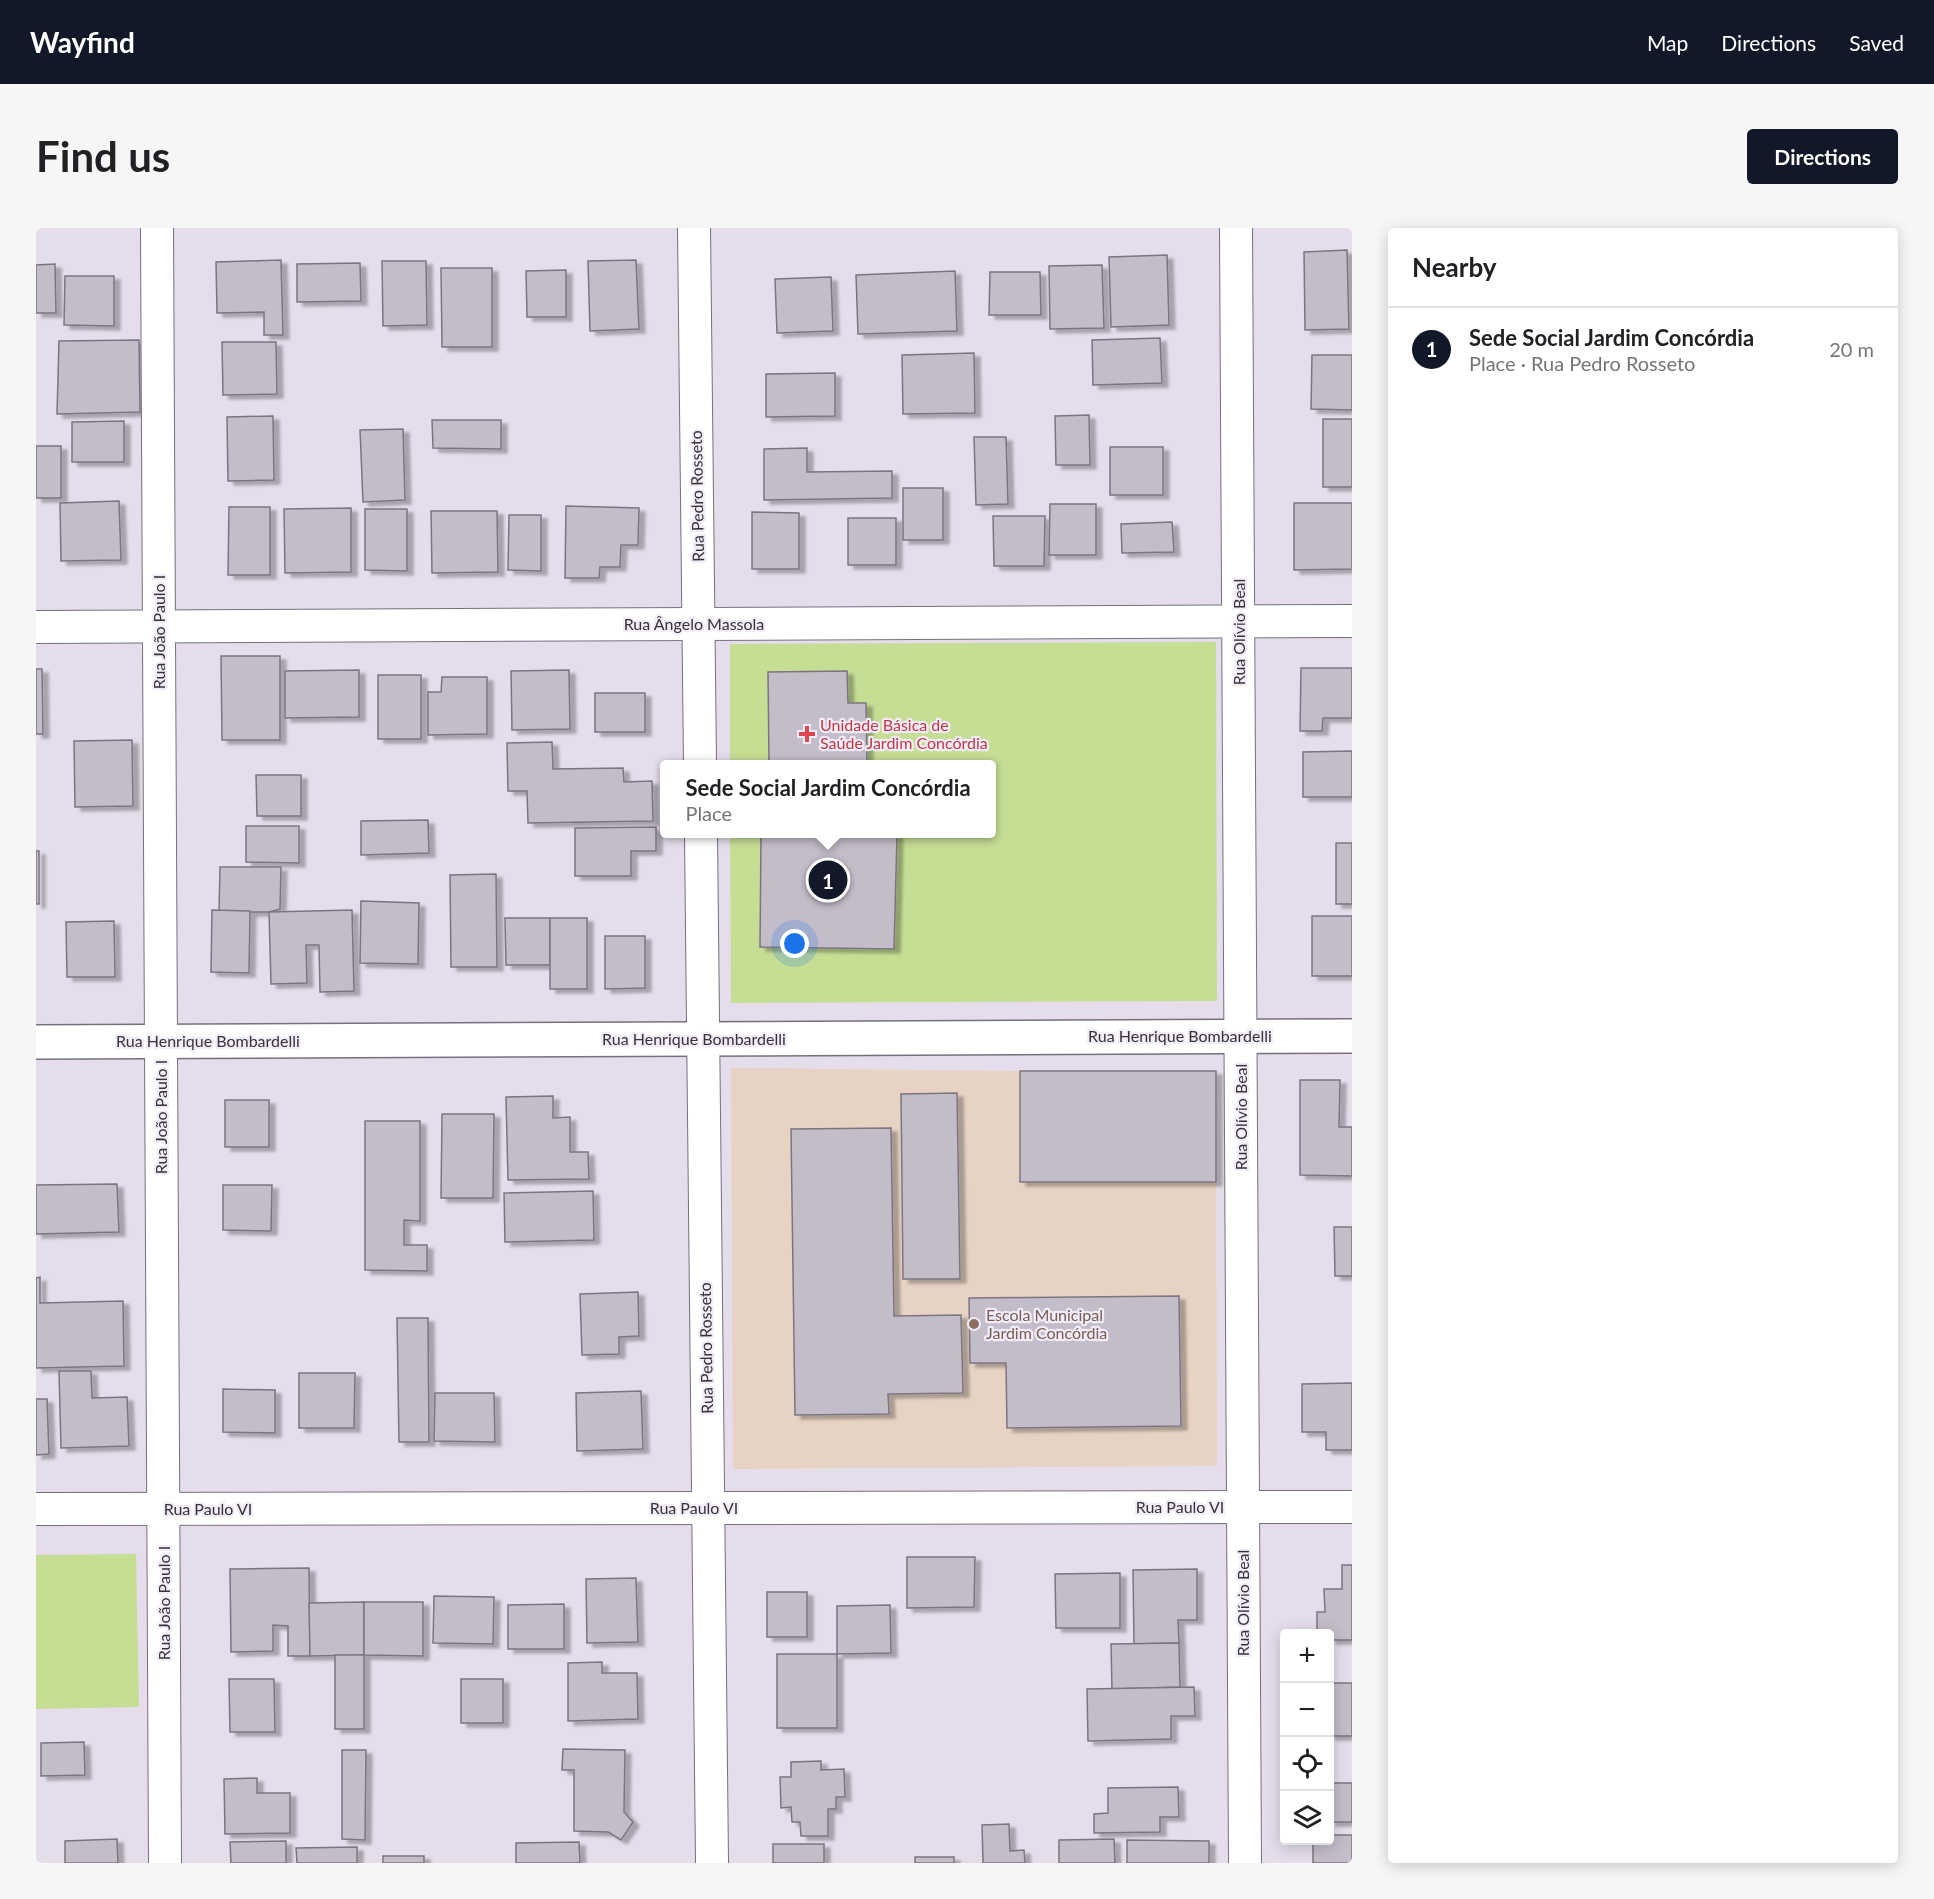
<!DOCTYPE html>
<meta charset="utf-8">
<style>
:root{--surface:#fff;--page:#f6f6f6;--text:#202124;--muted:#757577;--line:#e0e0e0;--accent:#111827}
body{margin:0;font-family:Lato,sans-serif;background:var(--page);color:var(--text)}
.controls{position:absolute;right:18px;bottom:18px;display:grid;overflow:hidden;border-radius:6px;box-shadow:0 3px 15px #0003}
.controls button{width:54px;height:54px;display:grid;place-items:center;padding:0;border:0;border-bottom:2px solid var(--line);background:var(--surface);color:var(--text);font:30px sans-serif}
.you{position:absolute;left:759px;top:716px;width:21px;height:21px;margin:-15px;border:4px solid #fff;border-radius:50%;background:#1a73e8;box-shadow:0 0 0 9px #1a73e833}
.badge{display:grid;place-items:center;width:39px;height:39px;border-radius:50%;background:var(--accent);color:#fff;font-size:20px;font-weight:700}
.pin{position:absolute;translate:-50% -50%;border:3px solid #fff;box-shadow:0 2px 6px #0006}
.popup{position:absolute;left:624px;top:532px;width:336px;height:78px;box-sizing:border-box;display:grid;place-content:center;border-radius:6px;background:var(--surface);filter:drop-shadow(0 2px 4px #0005);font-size:20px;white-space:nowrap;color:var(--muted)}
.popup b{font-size:22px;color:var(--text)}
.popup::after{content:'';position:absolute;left:50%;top:100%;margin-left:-12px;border:12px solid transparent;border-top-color:var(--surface)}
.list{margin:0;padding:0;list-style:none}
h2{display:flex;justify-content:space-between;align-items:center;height:78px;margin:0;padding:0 24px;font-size:26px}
h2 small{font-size:20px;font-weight:400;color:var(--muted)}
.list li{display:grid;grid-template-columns:39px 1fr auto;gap:18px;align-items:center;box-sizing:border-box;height:84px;padding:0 24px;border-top:2px solid var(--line)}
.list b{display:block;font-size:22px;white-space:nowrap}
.list p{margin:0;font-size:20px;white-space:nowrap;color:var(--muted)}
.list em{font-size:20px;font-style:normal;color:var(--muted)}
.icon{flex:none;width:33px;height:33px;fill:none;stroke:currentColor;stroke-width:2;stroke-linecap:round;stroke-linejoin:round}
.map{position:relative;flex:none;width:1316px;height:1635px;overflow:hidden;border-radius:6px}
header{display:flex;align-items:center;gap:36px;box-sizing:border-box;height:84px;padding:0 30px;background:var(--accent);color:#fff}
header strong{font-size:28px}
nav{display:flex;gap:33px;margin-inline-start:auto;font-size:21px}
.intro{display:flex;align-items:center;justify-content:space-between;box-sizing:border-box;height:144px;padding:0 36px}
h1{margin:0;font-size:42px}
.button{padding:15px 27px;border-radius:6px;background:var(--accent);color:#fff;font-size:21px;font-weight:700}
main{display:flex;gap:36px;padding:0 36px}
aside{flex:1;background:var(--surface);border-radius:6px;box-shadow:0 3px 15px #0003}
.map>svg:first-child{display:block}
.education{fill:#e7d3c4}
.green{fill:#c6dd94}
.building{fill:#c3bcc9;stroke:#7c7581;stroke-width:1.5;filter:url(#shadow)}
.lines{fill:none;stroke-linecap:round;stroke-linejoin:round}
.minor-casing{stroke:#76707c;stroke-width:34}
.tertiary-casing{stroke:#76707c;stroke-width:36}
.minor{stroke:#fff;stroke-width:32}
.tertiary{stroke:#fff;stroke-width:33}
.health-dot{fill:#e0444e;stroke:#f2ebf8;stroke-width:2}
.education-dot{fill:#8d6e63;stroke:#f2ebf8;stroke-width:2}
.labels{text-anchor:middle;stroke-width:4.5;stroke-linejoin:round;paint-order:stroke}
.street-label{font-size:16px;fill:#373439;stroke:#f2ebf8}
.health-label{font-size:16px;fill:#be3a42;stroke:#f2ebf8;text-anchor:start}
.education-label{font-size:16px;fill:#785e54;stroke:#f2ebf8;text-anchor:start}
</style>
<header>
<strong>Wayfind</strong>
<nav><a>Map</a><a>Directions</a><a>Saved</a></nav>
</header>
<div class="intro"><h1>Find us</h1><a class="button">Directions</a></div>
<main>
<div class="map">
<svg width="1316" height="1635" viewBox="0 0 1316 1635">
<defs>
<filter id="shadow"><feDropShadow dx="6" dy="4" stdDeviation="1.5" flood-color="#0004"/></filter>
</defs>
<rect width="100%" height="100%" fill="#e5ddeb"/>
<path class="education" d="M 695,840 L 984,843 L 985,954 L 1180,954 L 1181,1238 L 697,1241 Z"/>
<g class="green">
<path d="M 1180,414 L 1181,773 L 695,775 L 694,606 L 956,606 L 956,536 L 694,536 L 694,416 Z"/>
<path d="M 100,1326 L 103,1479 L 0,1481 L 0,1327 Z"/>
</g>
<g class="building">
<path d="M 1311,22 L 1313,101 L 1269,102 L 1268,24 Z"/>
<path d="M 1131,27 L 1133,97 L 1075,99 L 1073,29 Z"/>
<path d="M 245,32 L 247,107 L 228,107 L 228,84 L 181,85 L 180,34 Z"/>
<path d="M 600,32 L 603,101 L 554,103 L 552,33 Z"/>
<path d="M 346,33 L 390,33 L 391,97 L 347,98 Z"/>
<path d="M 324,35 L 325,73 L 261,74 L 261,36 Z"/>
<path d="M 19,36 L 20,85 L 0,85 L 0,37 Z"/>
<path d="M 1066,37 L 1068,100 L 1014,101 L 1013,38 Z"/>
<path d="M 405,40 L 456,40 L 456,119 L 406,119 Z"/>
<path d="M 530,42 L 530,89 L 491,89 L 490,43 Z"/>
<path d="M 919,43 L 921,103 L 822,106 L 820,47 Z"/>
<path d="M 954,44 L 1004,44 L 1005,87 L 953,87 Z"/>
<path d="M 29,48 L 78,48 L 78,98 L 28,97 Z"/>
<path d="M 795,49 L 797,103 L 741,105 L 739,51 Z"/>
<path d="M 1124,110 L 1126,155 L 1057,157 L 1056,112 Z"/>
<path d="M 103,112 L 104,184 L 21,186 L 23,113 Z"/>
<path d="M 186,114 L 240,114 L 241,166 L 187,167 Z"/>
<path d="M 938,125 L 939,185 L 867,186 L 866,127 Z"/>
<path d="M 1276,127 L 1316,127 L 1316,182 L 1275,181 Z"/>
<path d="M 799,145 L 799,188 L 730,189 L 730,146 Z"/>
<path d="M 1053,187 L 1054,237 L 1020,237 L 1019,188 Z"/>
<path d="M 237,188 L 238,252 L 192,253 L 191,189 Z"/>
<rect x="1287" y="191" width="29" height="68"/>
<path d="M 396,192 L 465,192 L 465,221 L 397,220 Z"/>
<path d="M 88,193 L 88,234 L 36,234 L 36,194 Z"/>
<path d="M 367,201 L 369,272 L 327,274 L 324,202 Z"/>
<path d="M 938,209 L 970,209 L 972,276 L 940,277 Z"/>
<rect x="0" y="218" width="25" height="52"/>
<rect x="1074" y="219" width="53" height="48"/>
<path d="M 771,220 L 771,244 L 856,243 L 856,270 L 728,272 L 728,221 Z"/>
<rect x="867" y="260" width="40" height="52"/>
<path d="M 83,273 L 85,332 L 25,333 L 24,275 Z"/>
<path d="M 1258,275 L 1316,275 L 1316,341 L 1258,342 Z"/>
<path d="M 1014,276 L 1060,276 L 1060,327 L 1013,327 Z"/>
<path d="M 530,278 L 603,280 L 602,317 L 585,317 L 584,339 L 564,339 L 563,350 L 529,350 Z"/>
<path d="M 193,279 L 234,279 L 234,347 L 192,347 Z"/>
<path d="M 315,280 L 315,344 L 249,345 L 248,281 Z"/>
<path d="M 329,281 L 371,281 L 371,343 L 329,342 Z"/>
<path d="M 395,283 L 461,283 L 462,344 L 396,345 Z"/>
<path d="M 716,284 L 763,285 L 763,341 L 716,341 Z"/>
<path d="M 473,287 L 505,287 L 505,343 L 472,342 Z"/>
<path d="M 957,288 L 1009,288 L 1008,338 L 958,338 Z"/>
<rect x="812" y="290" width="48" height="47"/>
<path d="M 1136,294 L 1138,324 L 1086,325 L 1085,296 Z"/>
<path d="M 185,428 L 244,428 L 244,512 L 186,512 Z"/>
<path d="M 1265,440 L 1316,440 L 1316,490 L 1287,490 L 1286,503 L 1264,503 Z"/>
<path d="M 0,441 L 6,441 L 7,506 L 0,506 Z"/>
<path d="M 323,442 L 323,489 L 249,490 L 249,443 Z"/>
<path d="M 533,442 L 534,501 L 476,502 L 475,443 Z"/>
<path d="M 811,443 L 812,475 L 830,475 L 831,536 L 733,536 L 732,444 Z"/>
<rect x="342" y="447" width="43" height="64"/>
<path d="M 406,449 L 451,449 L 451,506 L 392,507 L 392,464 L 405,464 Z"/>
<rect x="559" y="465" width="50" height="39"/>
<path d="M 96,512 L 97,578 L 39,579 L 38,513 Z"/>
<path d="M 516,514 L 517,541 L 587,540 L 588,554 L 616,553 L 617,593 L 492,595 L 491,563 L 472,563 L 471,515 Z"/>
<path d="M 1316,523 L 1316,569 L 1267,569 L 1267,524 Z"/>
<path d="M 220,547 L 265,547 L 265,588 L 221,588 Z"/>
<path d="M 392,592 L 393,625 L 325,627 L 325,593 Z"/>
<path d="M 210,598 L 263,598 L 263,635 L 210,634 Z"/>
<path d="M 620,599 L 620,623 L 595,623 L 595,648 L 539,648 L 539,600 Z"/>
<path d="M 725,606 L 861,606 L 858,721 L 724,719 Z"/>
<rect x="1300" y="615" width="16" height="61"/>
<rect x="0" y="623" width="3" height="53"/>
<path d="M 184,639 L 245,639 L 244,681 L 233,684 L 183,684 Z"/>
<path d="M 460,646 L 461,739 L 415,739 L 414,647 Z"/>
<path d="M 325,673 L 383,675 L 382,736 L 324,735 Z"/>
<path d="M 176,682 L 214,683 L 213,745 L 175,744 Z"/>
<path d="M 316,682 L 318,763 L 284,764 L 283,717 L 270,717 L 271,755 L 235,756 L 233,684 Z"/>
<rect x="1276" y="688" width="40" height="60"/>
<path d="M 469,690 L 514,690 L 514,737 L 470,737 Z"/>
<rect x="514" y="690" width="37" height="71"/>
<path d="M 78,693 L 79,749 L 31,749 L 30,694 Z"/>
<path d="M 569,708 L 609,708 L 609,760 L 569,761 Z"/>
<rect x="984" y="843" width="196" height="111"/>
<path d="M 1264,852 L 1304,852 L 1303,899 L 1316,899 L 1316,948 L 1264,947 Z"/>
<path d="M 921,865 L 924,1051 L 867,1051 L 865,866 Z"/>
<path d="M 517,868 L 517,890 L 534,889 L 534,924 L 552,924 L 553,951 L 472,952 L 470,869 Z"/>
<rect x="189" y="872" width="44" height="47"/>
<path d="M 406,886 L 458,886 L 457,970 L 405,970 Z"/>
<path d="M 329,893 L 384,893 L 384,993 L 368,992 L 368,1017 L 391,1017 L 391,1043 L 329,1042 Z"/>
<path d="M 855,900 L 858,1088 L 925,1087 L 927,1165 L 852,1166 L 853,1186 L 759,1187 L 755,901 Z"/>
<path d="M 81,956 L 83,1004 L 0,1006 L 0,957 Z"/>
<path d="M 187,957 L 236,957 L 235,1003 L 187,1002 Z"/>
<path d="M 557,963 L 558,1012 L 469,1014 L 468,965 Z"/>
<path d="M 1298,999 L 1316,999 L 1316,1048 L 1299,1048 Z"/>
<path d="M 4,1049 L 4,1075 L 87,1073 L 88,1138 L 0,1140 L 0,1050 Z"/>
<path d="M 602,1064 L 603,1108 L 583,1109 L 583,1126 L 546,1127 L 544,1066 Z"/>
<path d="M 1143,1068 L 1145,1198 L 971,1200 L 970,1135 L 934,1135 L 933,1070 Z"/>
<path d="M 361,1090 L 392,1090 L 393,1214 L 363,1214 Z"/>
<path d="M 23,1143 L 55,1143 L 56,1170 L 91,1169 L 93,1218 L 25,1220 Z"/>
<path d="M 263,1145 L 319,1145 L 318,1200 L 263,1200 Z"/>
<path d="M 1316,1155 L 1316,1222 L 1290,1222 L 1290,1204 L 1266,1204 L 1266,1156 Z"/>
<path d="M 187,1161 L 239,1162 L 239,1205 L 187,1204 Z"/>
<path d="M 605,1163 L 607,1221 L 541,1223 L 540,1165 Z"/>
<path d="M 399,1165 L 458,1165 L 459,1214 L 398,1213 Z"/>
<path d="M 0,1171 L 11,1171 L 13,1226 L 0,1227 Z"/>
<path d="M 871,1329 L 939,1329 L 938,1379 L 871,1380 Z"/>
<path d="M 1306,1337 L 1316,1337 L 1316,1412 L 1294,1412 L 1294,1406 L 1281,1406 L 1281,1384 L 1289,1384 L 1288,1361 L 1306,1361 Z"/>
<path d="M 273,1340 L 274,1428 L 252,1428 L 252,1398 L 237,1397 L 237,1423 L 195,1424 L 194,1341 Z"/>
<path d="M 1161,1341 L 1161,1392 L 1142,1392 L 1143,1415 L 1098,1416 L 1097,1342 Z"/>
<path d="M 1084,1345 L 1084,1400 L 1020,1400 L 1019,1346 Z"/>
<path d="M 600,1350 L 602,1414 L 551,1415 L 550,1351 Z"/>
<rect x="731" y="1364" width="40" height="45"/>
<path d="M 398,1368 L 458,1369 L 457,1416 L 397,1415 Z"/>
<path d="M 328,1374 L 328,1427 L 274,1428 L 273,1375 Z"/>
<path d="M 328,1374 L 387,1374 L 387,1428 L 328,1427 Z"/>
<path d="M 528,1376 L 528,1421 L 472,1421 L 472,1377 Z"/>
<path d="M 854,1377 L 855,1425 L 801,1426 L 801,1378 Z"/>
<path d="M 1143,1415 L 1144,1459 L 1076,1461 L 1075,1416 Z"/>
<rect x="741" y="1426" width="60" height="74"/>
<rect x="299" y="1427" width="29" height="74"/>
<path d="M 566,1434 L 566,1445 L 601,1445 L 602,1491 L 532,1493 L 532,1435 Z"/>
<path d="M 193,1451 L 238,1451 L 239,1504 L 194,1504 Z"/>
<rect x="425" y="1451" width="42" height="44"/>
<rect x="1294" y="1455" width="22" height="53"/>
<path d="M 1158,1459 L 1159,1488 L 1135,1488 L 1135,1511 L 1052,1513 L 1051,1461 Z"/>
<path d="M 48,1514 L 49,1547 L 5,1548 L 5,1515 Z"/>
<path d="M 527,1521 L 589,1522 L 588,1584 L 597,1594 L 585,1612 L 572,1604 L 538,1603 L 538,1542 L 526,1542 Z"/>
<path d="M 306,1522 L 330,1522 L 329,1612 L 306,1611 Z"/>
<path d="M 785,1533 L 785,1542 L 808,1541 L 809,1569 L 800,1569 L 800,1581 L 792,1581 L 792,1608 L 765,1608 L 764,1594 L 756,1594 L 755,1579 L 745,1580 L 744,1549 L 755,1549 L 755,1534 Z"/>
<path d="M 221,1550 L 221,1565 L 254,1565 L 254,1605 L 189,1606 L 188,1551 Z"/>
<rect x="1294" y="1555" width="22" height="39"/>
<path d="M 1142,1559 L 1143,1589 L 1124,1589 L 1124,1604 L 1058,1605 L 1058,1586 L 1072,1585 L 1072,1560 Z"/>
<path d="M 973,1596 L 974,1623 L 988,1622 L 989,1635 L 947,1635 L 946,1597 Z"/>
<path d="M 1294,1607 L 1316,1607 L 1316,1635 L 1277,1635 L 1277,1612 L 1294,1612 Z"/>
<path d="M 81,1611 L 82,1635 L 29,1635 L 29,1613 Z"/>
<path d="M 1078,1611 L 1079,1635 L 1023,1635 L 1023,1612 Z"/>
<path d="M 1091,1612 L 1173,1613 L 1173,1635 L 1091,1635 Z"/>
<path d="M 250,1613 L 250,1635 L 195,1635 L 194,1614 Z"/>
<path d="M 543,1614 L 544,1635 L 480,1635 L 480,1615 Z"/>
<rect x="737" y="1616" width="51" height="19"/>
<path d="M 321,1619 L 321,1635 L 261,1635 L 260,1620 Z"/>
<rect x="347" y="1628" width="41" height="7"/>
<rect x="879" y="1629" width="39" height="6"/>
</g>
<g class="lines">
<defs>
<g id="minor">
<path d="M 121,0 L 129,1635"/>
<path d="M 658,0 L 664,536"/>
<path d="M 1200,0 L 1209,1635"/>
<path d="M 0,399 L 1316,393"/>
<path d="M 665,606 L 676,1635"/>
<path d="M 0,1281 L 1316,1279"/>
</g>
<path id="tertiary" d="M 0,814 L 1316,808"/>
</defs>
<use href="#minor" class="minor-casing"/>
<use href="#tertiary" class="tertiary-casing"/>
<use href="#minor" class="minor"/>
<use href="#tertiary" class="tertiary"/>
</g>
<path class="health-dot" d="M768 497h6v6h6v6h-6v6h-6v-6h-6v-6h6z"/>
<circle class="education-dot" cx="938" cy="1096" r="6"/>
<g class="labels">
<g class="street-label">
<text transform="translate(661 268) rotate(-91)" y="6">Rua Pedro Rosseto</text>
<text x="658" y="402">Rua Ângelo Massola</text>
<text transform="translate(123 404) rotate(-90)" y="6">Rua João Paulo I</text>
<text transform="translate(1203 404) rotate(-90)" y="6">Rua Olívio Beal</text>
<text x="1144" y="814">Rua Henrique Bombardelli</text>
<text x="658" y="817">Rua Henrique Bombardelli</text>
<text x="172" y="819">Rua Henrique Bombardelli</text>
<text transform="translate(125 889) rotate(-90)" y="6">Rua João Paulo I</text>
<text transform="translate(1205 889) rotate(-90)" y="6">Rua Olívio Beal</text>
<text transform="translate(670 1120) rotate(-91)" y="6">Rua Pedro Rosseto</text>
<text x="1144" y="1285">Rua Paulo VI</text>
<text x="658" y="1286">Rua Paulo VI</text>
<text x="172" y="1287">Rua Paulo VI</text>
<text transform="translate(128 1375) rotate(-90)" y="6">Rua João Paulo I</text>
<text transform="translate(1207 1375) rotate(-90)" y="6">Rua Olívio Beal</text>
</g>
<g class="health-label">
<text x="784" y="503">Unidade Básica de<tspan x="784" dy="18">Saúde Jardim Concórdia</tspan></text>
</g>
<g class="education-label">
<text x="950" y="1093">Escola Municipal<tspan x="950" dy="18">Jardim Concórdia</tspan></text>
</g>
</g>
</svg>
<div class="controls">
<button>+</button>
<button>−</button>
<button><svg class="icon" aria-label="locate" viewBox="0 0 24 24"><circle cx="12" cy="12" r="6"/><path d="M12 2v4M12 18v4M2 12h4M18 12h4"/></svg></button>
<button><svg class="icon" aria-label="layers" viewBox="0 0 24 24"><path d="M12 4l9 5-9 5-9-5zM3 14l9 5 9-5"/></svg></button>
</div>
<div class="you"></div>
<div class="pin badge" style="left:792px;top:652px">1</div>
<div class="popup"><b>Sede Social Jardim Concórdia</b>Place</div>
</div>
<aside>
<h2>Nearby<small></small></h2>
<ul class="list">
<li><span class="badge">1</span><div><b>Sede Social Jardim Concórdia</b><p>Place · Rua Pedro Rosseto</p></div><em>20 m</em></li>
</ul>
</aside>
</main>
